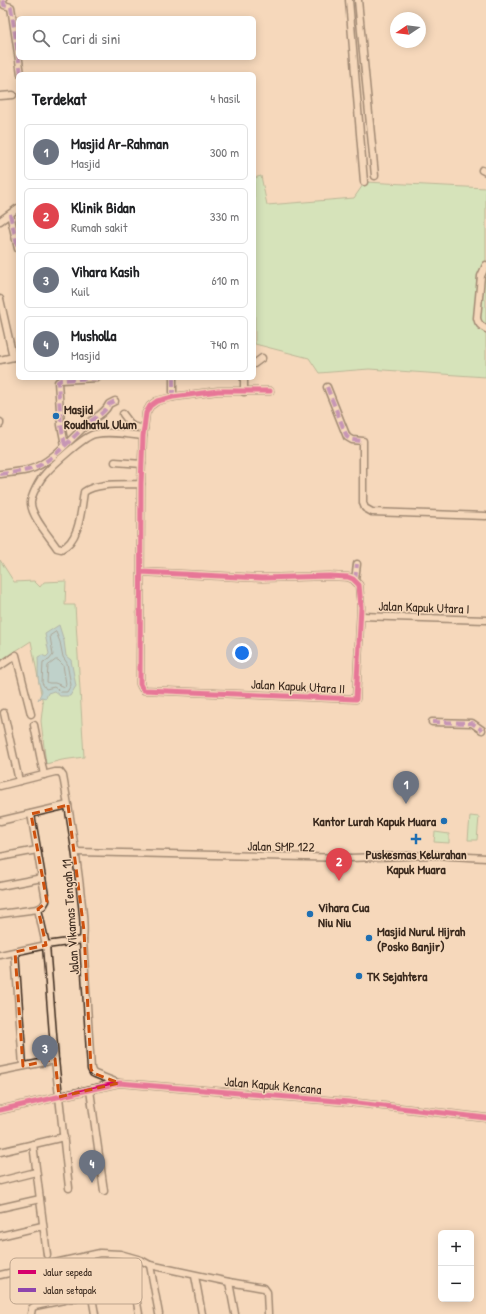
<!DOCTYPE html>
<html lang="id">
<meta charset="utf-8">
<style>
:root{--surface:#fff;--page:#f2f2f2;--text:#202124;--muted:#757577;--line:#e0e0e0;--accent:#111827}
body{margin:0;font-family:"Patrick Hand",sans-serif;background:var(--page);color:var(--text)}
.controls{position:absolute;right:12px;bottom:12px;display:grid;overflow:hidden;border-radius:6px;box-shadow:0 2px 10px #0003}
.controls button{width:36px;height:36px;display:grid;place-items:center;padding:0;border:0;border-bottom:1px solid var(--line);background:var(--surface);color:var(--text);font:20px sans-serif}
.compass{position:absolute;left:390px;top:12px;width:36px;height:36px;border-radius:50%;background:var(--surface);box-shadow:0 2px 10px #0003;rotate:257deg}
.you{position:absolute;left:242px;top:653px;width:14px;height:14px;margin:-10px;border:3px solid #fff;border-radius:50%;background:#1a73e8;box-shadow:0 0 0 6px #1a73e833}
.badge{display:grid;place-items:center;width:26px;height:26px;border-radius:50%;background:var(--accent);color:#fff;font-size:13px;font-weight:700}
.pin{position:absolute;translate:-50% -33px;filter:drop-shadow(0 1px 2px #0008)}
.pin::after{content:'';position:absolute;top:21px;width:14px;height:12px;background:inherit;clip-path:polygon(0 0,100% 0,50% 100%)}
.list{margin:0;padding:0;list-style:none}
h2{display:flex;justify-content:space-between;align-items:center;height:52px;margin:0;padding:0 16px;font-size:17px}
h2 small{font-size:13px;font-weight:400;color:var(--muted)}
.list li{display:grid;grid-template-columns:26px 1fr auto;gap:12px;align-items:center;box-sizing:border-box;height:56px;margin:0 8px 8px;padding:0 8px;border:1px solid var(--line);border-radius:6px}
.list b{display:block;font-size:15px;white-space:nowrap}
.list p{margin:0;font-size:13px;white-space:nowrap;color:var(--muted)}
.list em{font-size:13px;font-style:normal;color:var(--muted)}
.icon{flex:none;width:22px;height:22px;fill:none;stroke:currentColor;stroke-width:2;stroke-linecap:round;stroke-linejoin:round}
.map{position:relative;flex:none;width:486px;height:1314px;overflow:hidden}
.search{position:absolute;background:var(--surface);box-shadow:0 2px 10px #0003;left:16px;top:16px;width:240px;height:44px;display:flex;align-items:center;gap:10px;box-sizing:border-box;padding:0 14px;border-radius:6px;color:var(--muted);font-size:15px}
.panel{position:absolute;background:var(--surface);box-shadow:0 2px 10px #0003;left:16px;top:72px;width:240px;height:308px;border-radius:6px}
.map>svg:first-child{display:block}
.green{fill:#b0f0b8;stroke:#768d6b}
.water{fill:#7dc8dc;stroke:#638990}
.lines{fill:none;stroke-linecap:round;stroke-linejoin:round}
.shore{stroke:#55696a;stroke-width:1}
.minor-casing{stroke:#3b2a1e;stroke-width:9}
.minor{stroke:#f5d8bb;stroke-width:6}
.quiet{stroke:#8e44ad;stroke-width:4;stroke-dasharray:8 4;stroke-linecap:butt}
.cycleway-casing{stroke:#f5d8bb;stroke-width:8}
.cycleway{stroke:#d6006c;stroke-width:5}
.marked{fill:none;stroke:#ce520f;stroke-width:3;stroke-dasharray:8 5;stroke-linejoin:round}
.poi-dot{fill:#1f6fb2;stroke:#f5d8bb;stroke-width:1.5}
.labels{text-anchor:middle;stroke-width:3;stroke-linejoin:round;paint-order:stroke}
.poi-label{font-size:13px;font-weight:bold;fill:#3b2a1e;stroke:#f5d8bb;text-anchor:start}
.street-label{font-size:13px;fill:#3b2a1e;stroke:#f5d8bb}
.key{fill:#f5d8bb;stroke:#bda48c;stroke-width:1}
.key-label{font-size:11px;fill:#3b2a1e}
</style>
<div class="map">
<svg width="486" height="1314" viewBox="0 0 486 1314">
<rect width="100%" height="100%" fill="#f5d8bb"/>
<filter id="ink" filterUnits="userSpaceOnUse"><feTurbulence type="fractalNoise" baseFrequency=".025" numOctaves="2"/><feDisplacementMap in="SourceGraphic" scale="8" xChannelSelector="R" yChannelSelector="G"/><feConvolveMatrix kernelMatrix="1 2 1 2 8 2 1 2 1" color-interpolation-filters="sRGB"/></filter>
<g filter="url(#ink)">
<g class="green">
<path d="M 261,176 L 267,205 L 354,198 L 365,182 L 486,188 L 486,377 L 369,369 L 319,373 L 309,358 L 255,344 L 254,178 Z"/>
<path d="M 0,560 L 14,582 L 34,581 L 40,587 L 44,582 L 66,581 L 65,605 L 75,605 L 84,757 L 62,760 L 46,764 L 41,721 L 43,704 L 31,641 L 0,661 Z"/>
<path d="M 470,816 L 479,817 L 477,840 L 468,840 Z"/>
<path d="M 435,832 L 449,834 L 449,843 L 434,842 Z"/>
</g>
<path class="water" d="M 59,625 L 64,641 L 66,656 L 71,660 L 76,686 L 70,696 L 60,696 L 54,691 L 48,693 L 46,698 L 41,697 L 38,700 L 42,691 C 36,680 39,670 38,657 L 42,655 L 46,657 L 49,654 L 45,634 Z"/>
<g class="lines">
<g class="shore">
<path d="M 56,632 L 60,642 L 63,657 L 67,663 L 71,685 L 67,692 L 61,692 L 54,687 L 46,689 L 42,683 L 43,662 L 49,660 L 53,655 L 50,636 Z"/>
<path d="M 56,660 L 58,660 L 63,665 L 66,684 L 65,687 L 55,683 L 49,683 L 47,682 L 48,666 Z"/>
</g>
<defs>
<g id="minor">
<path d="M 3,0 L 4,5 L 11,7 L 21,74"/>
<path d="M 349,0 L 364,182"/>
<path d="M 358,0 L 375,176"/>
<path d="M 0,96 L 13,95"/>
<path d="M 482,170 L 486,172"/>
<path d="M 10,214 L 18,249"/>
<path d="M 0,221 L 18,208"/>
<path d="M 486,265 L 481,276 L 477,318 C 478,324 481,326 486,329"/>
<path d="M 0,299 L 13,357"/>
<path d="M 0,360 L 18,356"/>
<path d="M 254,364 L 262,358"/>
<path d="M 173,378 L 173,397"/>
<path d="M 244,378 L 244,392"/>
<path d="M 327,387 L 347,437 L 352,440 L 363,441 L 363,503 L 365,508 L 372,512 L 486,516"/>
<path d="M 123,414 L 132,426 L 144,429"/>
<path d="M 0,422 L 0,424"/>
<path d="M 65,445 L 61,425 L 58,382 L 61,380 L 97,378"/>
<path d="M 115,462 L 142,464"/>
<path d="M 0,474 C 9,473 19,472 28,470 C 50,464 70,440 86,425 C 93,418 105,414 109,404 L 115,401"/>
<path d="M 141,484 C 125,485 98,482 84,492 C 81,510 80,541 61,549 L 57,548 C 49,536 32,517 31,504 C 30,497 40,479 45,474 C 53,465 84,436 95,434 C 110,431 127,434 143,436"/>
<path d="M 141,572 L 262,578 L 329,576 L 348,577 L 353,579 L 359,585 L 361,607 L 356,699 L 144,690 L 142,688 L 140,684 L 141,484 L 143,436 L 146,413 L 150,406 L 157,401 L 173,397 L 218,391 L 270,391"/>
<path d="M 355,580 L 357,564"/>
<path d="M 361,616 L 486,620"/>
<path d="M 0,666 L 16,655 L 31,714"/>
<path d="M 4,713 L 19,781"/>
<path d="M 432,722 L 472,723 L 482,730"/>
<path d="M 34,725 L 44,775"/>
<path d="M 0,786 L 55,772 L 60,772 L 63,776 C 70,816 77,856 81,897 C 83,912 85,926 83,940 L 91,1069 L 93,1073 L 95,1074 L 118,1083"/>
<path d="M 0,821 L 68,805"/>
<path d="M 76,852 L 350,858 L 433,855 L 486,858"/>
<path d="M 0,857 L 37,850"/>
<path d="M 0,886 L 42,878"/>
<path d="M 38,909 L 46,945 L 55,1060 L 69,1188"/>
<path d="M 0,914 L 38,909 L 43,906 L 46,901 L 31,814"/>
<path d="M 15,952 L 23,1066"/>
<path d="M 0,955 L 46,945 L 83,940"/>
<path d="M 0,1071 L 55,1060"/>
<path d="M 90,1090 L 104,1191"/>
<path d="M 0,1110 L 119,1083 L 349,1102 L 486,1118"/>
<path d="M 33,1144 L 47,1255"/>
<path d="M 0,1152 L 64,1137"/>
<path d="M 0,1181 L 36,1172"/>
<path d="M 0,1208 L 40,1199"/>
<path d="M 0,1236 L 42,1226"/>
<path d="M 129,1257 L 139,1314"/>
<path d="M 150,1265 L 159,1314"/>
<path d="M 0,1275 L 100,1253 L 120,1254 L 141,1260 L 150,1265 L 229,1282 L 264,1288 L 267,1292 L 268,1314"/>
<path d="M 195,1276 L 202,1314"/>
<path d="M 229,1282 L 235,1314"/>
<path d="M 31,1314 L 32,1308 L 35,1306 L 88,1295 L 92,1297 L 95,1314"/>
</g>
</defs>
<use href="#minor" class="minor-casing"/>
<use href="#minor" class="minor"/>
<g class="quiet">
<path d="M 3,0 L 4,5 L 11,7 L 21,74"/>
<path d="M 10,214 L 18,249"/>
<path d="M 173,378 L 173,397"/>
<path d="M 327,387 L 347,437 L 352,440 L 363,441"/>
<path d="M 65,445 L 61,425 L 58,382 L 61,380 L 97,378"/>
<path d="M 0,474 C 9,473 19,472 28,470 C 50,464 70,440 86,425 C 93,418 105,414 109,404 L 115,401"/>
<path d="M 355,580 L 357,564"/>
<path d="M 432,722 L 472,723 L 482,730"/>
</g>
<defs>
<g id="cycleway">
<path d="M 141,572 L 262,578 L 329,576 L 348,577 L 353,579 L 359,585 L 361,607 L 356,699 L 144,690 L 142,688 L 140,684 L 141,484 L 143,436 L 146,413 L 150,406 L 157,401 L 173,397 L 218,391 L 270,391"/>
<path d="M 0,1110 L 119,1083 L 349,1102 L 486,1118"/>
</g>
</defs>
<use href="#cycleway" class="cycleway-casing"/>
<use href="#cycleway" class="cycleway"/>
</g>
</g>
<path d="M0 0H486V1314H0ZM 68,805 L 84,931 L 91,1069 L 93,1073 L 119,1083 L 59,1097 L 55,1059 L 23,1066 L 15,952 L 46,945 L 38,909 L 47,902 L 31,814 Z" fill="#f5d8bb" fill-opacity=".55" fill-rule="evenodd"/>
<path class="marked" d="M 68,805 L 84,931 L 91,1069 L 93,1073 L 119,1083 L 59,1097 L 55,1059 L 23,1066 L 15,952 L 46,945 L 38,909 L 47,902 L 31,814 Z"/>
<g class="poi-dot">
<circle cx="56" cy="416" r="4"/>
<circle cx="444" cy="821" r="4"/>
<path d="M414 833h4v4h4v4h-4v4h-4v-4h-4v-4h4z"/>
<circle cx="310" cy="914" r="4"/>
<circle cx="369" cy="938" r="4"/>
<circle cx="359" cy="976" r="4"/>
</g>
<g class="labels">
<g class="poi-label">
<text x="64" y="414">Masjid<tspan x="64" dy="15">Roudhatul Ulum</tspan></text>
<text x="436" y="826" text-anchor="end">Kantor Lurah Kapuk Muara</text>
<text x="416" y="859" text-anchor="middle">Puskesmas Kelurahan<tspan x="416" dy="15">Kapuk Muara</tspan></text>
<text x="318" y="912">Vihara Cua<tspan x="318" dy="15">Niu Niu</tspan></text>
<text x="377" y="936">Masjid Nurul Hijrah<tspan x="377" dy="15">(Posko Banjir)</tspan></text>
<text x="367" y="981">TK Sejahtera</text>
</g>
<g class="street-label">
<text transform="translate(424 607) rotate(2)" y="5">Jalan Kapuk Utara I</text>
<text transform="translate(298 686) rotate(3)" y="5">Jalan Kapuk Utara II</text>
<text transform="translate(281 846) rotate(1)" y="5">Jalan SMP 122</text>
<text transform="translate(70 917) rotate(-94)" y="5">Jalan Vikamas Tengah 11</text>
<text transform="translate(273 1085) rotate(5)" y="5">Jalan Kapuk Kencana</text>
</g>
</g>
<rect x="10" y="1258" width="132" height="46" rx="6" class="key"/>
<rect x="18" y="1270" width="18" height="4" fill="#d6006c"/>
<rect x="18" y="1288" width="18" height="4" fill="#8e44ad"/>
<g class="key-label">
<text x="43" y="1276">Jalur sepeda</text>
<text x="43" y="1294">Jalan setapak</text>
</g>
</svg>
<div class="controls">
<button>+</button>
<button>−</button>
</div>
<svg class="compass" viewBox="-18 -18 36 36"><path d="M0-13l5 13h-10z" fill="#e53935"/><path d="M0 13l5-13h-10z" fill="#757577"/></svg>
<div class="you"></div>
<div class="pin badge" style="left:406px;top:804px;background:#6b7280">1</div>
<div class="pin badge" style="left:339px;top:881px;background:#e0444e">2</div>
<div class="pin badge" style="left:45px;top:1068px;background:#6b7280">3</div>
<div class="pin badge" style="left:92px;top:1183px;background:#6b7280">4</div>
<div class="search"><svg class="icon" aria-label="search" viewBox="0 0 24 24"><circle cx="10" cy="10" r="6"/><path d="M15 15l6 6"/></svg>Cari di sini</div>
<section class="panel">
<h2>Terdekat<small>4 hasil</small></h2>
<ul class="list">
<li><span class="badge" style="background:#6b7280">1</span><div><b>Masjid Ar-Rahman</b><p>Masjid</p></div><em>300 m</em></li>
<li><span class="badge" style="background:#e0444e">2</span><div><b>Klinik Bidan</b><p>Rumah sakit</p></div><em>330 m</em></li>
<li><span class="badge" style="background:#6b7280">3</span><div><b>Vihara Kasih</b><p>Kuil</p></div><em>610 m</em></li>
<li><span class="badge" style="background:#6b7280">4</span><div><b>Musholla</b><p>Masjid</p></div><em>740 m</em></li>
</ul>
</section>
</div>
